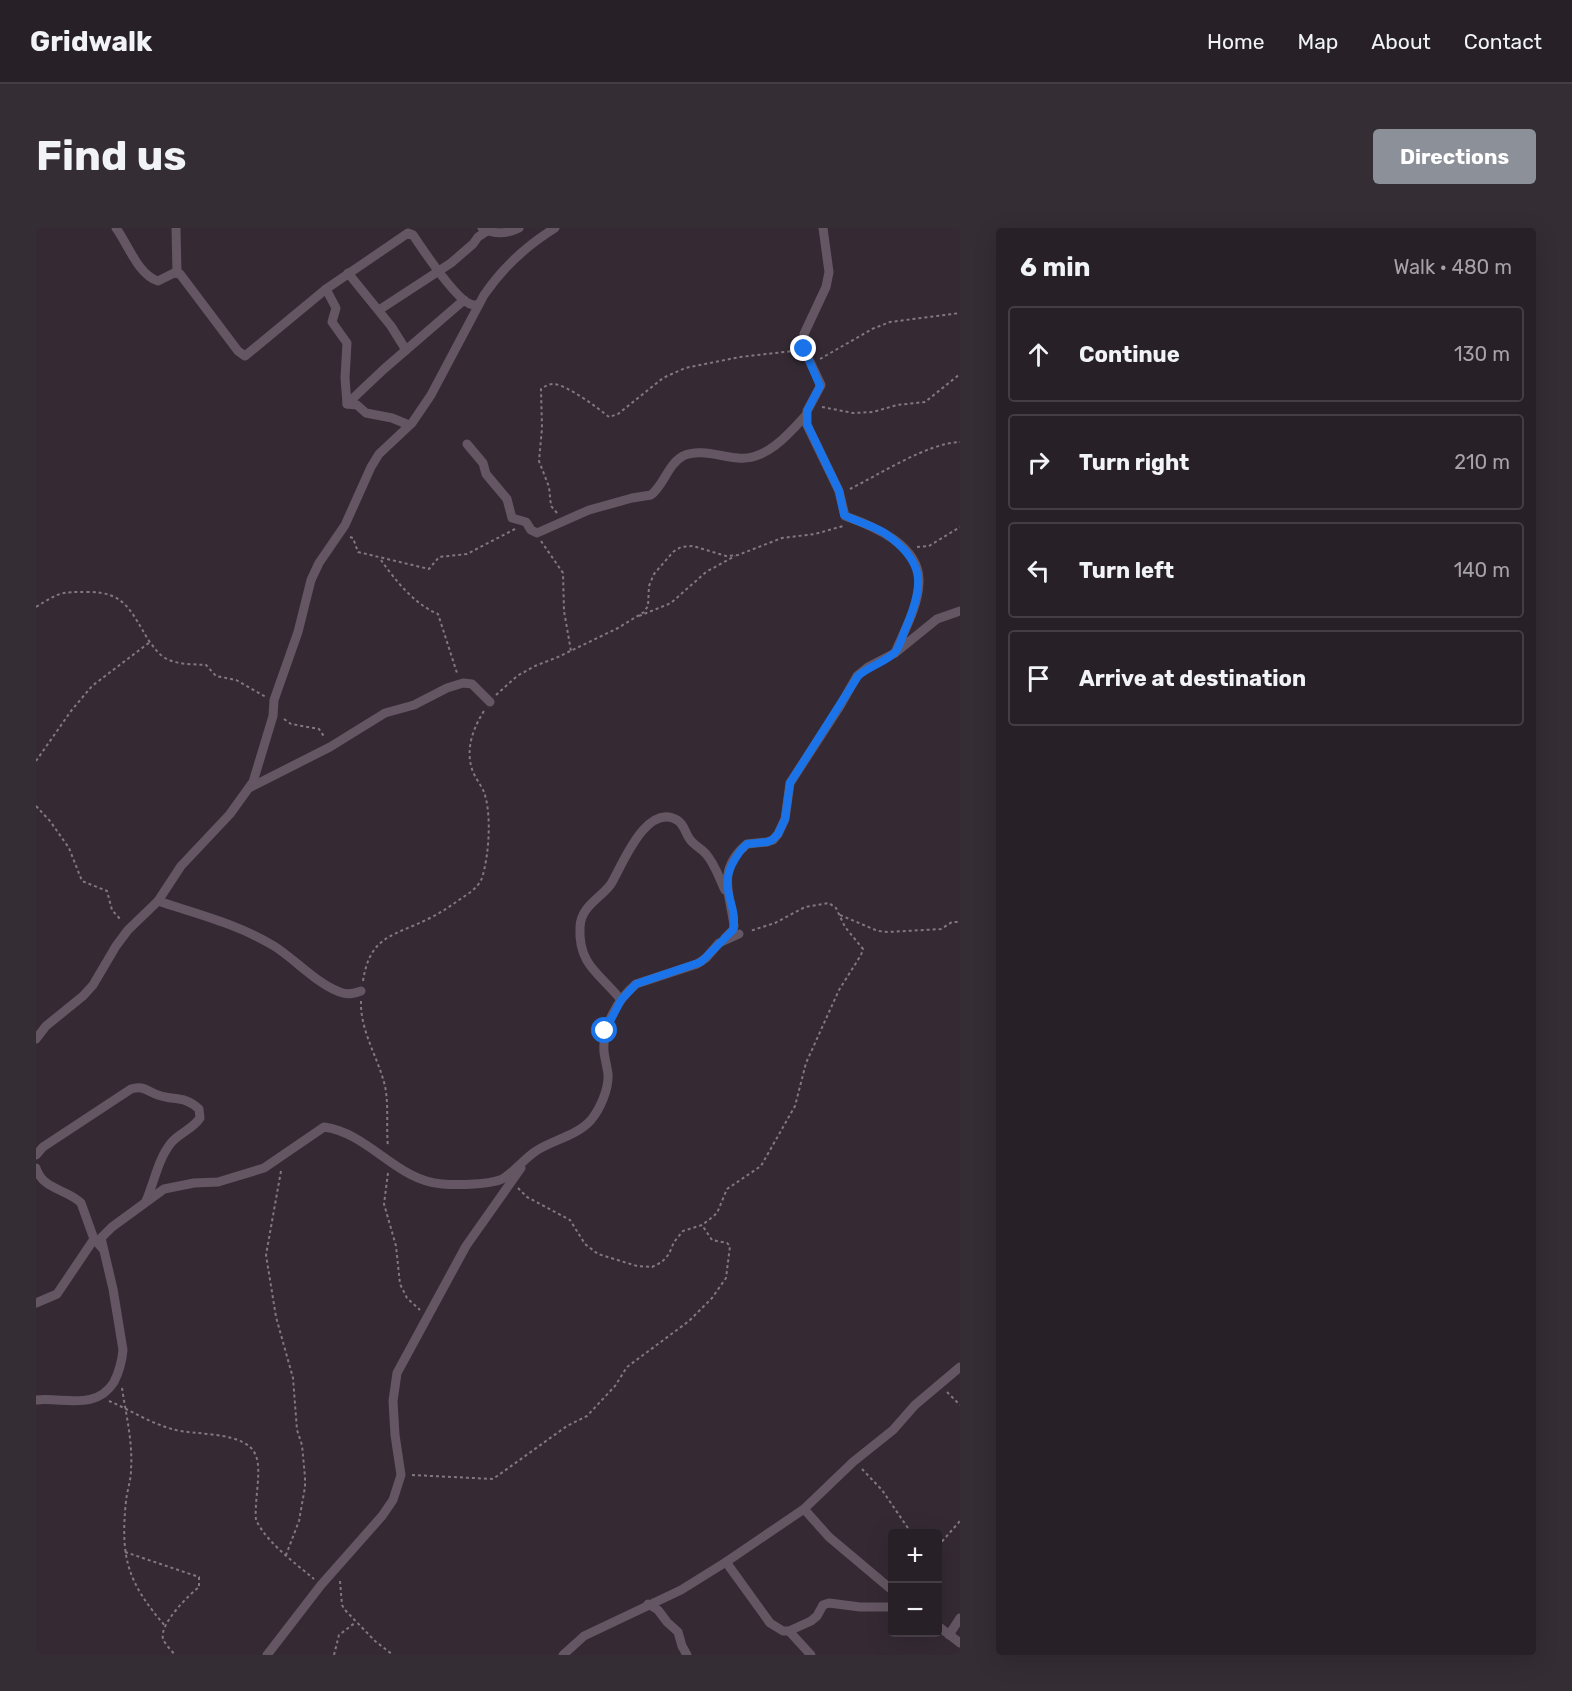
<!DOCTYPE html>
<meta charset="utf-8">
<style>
:root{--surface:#282027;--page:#342d33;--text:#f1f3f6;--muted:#a5a3a7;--line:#443e44;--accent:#8c9099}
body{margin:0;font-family:Rubik,sans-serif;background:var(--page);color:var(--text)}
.controls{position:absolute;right:18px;bottom:18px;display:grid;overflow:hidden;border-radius:6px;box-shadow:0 6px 24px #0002}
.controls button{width:54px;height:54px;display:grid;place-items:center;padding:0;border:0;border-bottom:2px solid var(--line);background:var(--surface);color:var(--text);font:30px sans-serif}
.stop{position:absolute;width:18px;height:18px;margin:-14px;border:4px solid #1a73e8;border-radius:50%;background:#fff}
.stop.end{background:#1a73e8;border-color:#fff;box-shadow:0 2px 6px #0008}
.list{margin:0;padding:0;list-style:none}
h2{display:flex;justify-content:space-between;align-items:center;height:78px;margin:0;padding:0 24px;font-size:26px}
h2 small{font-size:20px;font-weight:400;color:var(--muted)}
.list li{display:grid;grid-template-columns:39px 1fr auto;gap:18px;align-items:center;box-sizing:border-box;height:96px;margin:0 12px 12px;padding:0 12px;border:2px solid var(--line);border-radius:6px}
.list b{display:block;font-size:22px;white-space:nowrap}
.list em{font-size:20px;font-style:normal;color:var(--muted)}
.icon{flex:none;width:33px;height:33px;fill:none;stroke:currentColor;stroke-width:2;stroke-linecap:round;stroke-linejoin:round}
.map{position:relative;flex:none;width:924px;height:1427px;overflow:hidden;border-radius:6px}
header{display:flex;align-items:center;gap:36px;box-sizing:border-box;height:84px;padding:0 30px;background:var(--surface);border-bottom:2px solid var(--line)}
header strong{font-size:28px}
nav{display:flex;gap:33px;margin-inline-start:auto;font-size:21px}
.intro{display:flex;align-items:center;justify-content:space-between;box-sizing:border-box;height:144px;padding:0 36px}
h1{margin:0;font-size:42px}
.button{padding:15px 27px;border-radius:6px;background:var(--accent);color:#fff;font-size:21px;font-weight:700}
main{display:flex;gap:36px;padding:0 36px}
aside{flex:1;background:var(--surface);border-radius:6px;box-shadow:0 6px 24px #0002}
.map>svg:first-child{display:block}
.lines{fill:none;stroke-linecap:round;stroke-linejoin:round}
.path{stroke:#827881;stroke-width:2;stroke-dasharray:3 3;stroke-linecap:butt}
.street{stroke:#645763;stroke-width:9}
.route{stroke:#1a73e8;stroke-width:8}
</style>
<header>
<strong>Gridwalk</strong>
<nav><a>Home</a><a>Map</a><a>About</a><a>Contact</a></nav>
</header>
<div class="intro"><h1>Find us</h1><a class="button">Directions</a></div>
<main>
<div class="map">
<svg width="924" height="1427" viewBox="0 0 924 1427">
<rect width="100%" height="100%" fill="#352a34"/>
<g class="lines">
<g class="path">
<path d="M 784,131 L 836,101 L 854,94 L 924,85"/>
<path d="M 786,179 L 817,185 L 837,184 L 861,177 L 889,174 L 924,146"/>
<path d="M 814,261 C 844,246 892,215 924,214"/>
<path d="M 521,285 L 515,278 L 513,259 L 503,233 L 506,200 L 505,161 C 509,158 513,156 518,156 C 531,157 562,180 573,189 L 582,186 L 627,150 L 649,140 L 704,129 L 757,123"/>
<path d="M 314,309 L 317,310 L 322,324 L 393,341 L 403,329 L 431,326 L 479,301"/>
<path d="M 505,313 L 527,345 L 528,383 L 535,423"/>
<path d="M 881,319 L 893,318 L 924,299"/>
<path d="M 345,332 C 359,352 378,376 402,386 L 421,445"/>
<path d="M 0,379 C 24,364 24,364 52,364 C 90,364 95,384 113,413 C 118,419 122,426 129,430 C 141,437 157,436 170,437 L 180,448 L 200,452 L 230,469"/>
<path d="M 603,388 L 635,375 L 670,344 L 699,328"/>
<path d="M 460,467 L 481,448 L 499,438 L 522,429 L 582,400 L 608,384 L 612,378 L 613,358 L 618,346 L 637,324 L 645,319 L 657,318 L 690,328 L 702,327 L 746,310 L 779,306 L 807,298"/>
<path d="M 248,491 L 255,496 L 283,501 L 289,510"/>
<path d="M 0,533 L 35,483 L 56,458 L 114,414"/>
<path d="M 0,578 L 14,593 L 33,620 L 46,653 L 71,663 L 76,682 L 85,692"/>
<path d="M 804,687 L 842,703 L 852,704 L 905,701 L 916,694 L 924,694"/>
<path d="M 327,753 C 334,707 358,708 392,691 C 403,686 413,679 423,672 C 432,666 442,660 446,650 C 453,627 456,587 448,564 C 445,557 440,551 437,544 C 429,523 436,502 448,483"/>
<path d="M 325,773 C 324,803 342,829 349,858 C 353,878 350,899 352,919"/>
<path d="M 245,943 L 230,1027 L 240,1089 L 257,1150 L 261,1202 L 266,1217 L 269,1249 L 269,1259 L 263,1293 L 250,1327"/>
<path d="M 352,945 L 348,976 L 360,1018 L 364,1056 L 371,1070 L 384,1082"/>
<path d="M 482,960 L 491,969 L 534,992 L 549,1016 L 562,1026 L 601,1038 L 616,1039 L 626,1034 L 633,1026 L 638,1014 L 647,1003 L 666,997 L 674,991 L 681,985 L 691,961 L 725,938 L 759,878 L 770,835 L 803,762 L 825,727 L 827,721 L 809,699 L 800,680 L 793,675 L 769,679 L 739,695 L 714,703"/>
<path d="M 86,1160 C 90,1187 97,1214 95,1242 C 95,1252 91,1263 90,1273 C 84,1331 92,1355 130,1399"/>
<path d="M 911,1164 L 924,1177"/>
<path d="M 73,1173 C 94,1182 114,1195 136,1201 C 157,1208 211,1202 220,1228 C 226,1243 218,1274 220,1292 C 232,1316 258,1334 278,1351"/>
<path d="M 826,1241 L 846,1262 L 876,1306"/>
<path d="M 376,1247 L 457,1251 L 531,1198 L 551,1188 L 579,1158 L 591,1139 L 653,1093 L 676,1070 L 690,1050 L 694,1018 L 691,1015 L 676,1012 L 666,997"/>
<path d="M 902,1318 L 924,1293"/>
<path d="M 89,1324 L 163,1349 L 163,1359 C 153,1367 123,1396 127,1411 C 129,1416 135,1422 139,1427"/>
<path d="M 304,1353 L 306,1377 L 309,1382 L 339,1413 L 357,1427"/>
<path d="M 298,1427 L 303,1407 L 320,1394"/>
</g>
<g class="street">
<path d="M 80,0 C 92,16 102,47 122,53 L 138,45 L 144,46 L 202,123 L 209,128 L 290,61 L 372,5 L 377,7 C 387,22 419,70 434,76 C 438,78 439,77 443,76"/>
<path d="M 140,0 L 141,45"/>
<path d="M 446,0 C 459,7 471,6 483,0"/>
<path d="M 787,0 L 793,44 L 790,59 L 768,106 L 768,121 L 785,157 L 771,183 L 771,197 L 803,263 L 809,288 C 837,298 885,317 883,355 C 882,379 868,403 859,425"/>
<path d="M 312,45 L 355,98 L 370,122"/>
<path d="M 290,61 L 300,80 L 296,94 L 311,115 L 309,150 L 311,176 L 321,177 L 330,185 L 356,190 L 373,197"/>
<path d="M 343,82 L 415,35 L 437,16 L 442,9 L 451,3"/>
<path d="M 311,176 L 348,141 L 428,72"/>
<path d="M 431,216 L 447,235 L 450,246 L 471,271 L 476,290 L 490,294 L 495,302 L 501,305 L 553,282 L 596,270 L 615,267 C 628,257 632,236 647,228 C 664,220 685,229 702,230 C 730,233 753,206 770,187"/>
<path d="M 213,560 L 294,519 L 349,485 L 378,477 L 411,460 L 427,455 L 436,456 L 454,474"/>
<path d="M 122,673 C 161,686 202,696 238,718 C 259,731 284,759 307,765 C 314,767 319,765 325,763"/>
<path d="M 689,710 L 697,702 L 698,698 C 694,665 680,642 711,616 L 731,614 L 737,612 L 742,606 L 749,591 L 754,555 L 804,478 L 821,448 L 832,439 L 859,425 L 901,391 L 924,383"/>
<path d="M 585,772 C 565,746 542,738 544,699 C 545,678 564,671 575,656 C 586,638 610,574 641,592 C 648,596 649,604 653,610 C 657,617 665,620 670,626 C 679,636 683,650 689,662"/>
<path d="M 0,811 L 10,798 L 47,768 L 57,757 L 80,718 L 92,702 L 122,673 L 145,638 L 194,586 L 217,554 L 237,488 L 238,472 L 262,404 L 275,352 L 283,335 L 309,297 L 335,239 L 343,226 L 376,195 L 395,167 L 448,67 C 467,39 490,18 519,0"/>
<path d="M 0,927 L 7,919 L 95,861 C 107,857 111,863 122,867 C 138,873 148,867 163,881 L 164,890 C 157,901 143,905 135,915 C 122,931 118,955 110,973"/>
<path d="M 0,940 C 7,962 31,961 45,975 L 58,1011 L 67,1021"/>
<path d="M 0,1075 L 21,1066 L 58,1011"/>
<path d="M 0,1172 C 28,1169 60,1183 78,1154 C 83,1144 86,1133 87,1122 L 77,1061 L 65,1010 L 76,999 L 128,961 L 158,955 L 182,954 L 228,940 L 288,899 C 333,905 361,953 406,956 C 420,957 457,957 468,950 C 480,942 488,931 500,923 C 516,912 541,908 555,892 C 564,881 573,861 572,846 C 571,839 569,831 568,824 C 566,799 581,772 600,756 L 661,736 L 670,730 L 683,715 L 703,706"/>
<path d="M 768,1281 L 793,1309 L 856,1362"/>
<path d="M 690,1334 L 734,1395 L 747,1403 L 753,1403 L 775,1393 L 781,1388 L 787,1377 L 793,1375 L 824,1379 L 856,1379"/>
<path d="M 612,1376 L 622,1382 L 631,1394 L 642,1404 L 646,1418 L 651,1427"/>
<path d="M 902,1398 L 924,1415"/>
<path d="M 753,1403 L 775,1427"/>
<path d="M 913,1407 L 924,1390"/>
<path d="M 231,1427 L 285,1357 L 346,1288 L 357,1272 L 365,1247 L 359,1207 L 357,1173 L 361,1145 L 430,1018 L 485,940"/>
<path d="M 527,1427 L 548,1408 L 645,1362 L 690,1334 L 768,1281 L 817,1234 L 857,1202 L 879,1177 L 924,1139"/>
</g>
</g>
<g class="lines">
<path class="route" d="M 569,803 L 585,772 L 600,756 L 665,734 L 697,702 C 703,675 680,662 699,631 C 702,626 706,620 711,616 L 731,614 L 736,612 L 742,606 L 749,591 L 754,555 L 822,448 C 831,439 854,432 860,423 C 865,416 867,405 871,397 C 888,356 889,334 850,306 C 837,297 821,294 808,287 L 803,263 L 771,196 L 771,183 L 784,158 L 768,121"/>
</g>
</svg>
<div class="controls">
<button>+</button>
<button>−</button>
</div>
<div class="stop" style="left:569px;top:803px"></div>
<div class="stop end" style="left:768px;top:121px"></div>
</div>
<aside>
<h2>6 min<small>Walk · 480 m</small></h2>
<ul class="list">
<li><svg class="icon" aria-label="ahead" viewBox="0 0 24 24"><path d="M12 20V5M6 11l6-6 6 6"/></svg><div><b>Continue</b></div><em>130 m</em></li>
<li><svg class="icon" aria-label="right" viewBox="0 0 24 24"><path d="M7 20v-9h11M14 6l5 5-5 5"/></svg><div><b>Turn right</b></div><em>210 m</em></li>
<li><svg class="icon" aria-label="left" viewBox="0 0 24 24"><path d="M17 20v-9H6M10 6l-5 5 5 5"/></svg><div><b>Turn left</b></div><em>140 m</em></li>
<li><svg class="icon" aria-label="arrive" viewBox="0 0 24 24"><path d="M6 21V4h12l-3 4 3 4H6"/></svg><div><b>Arrive at destination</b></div></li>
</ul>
</aside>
</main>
